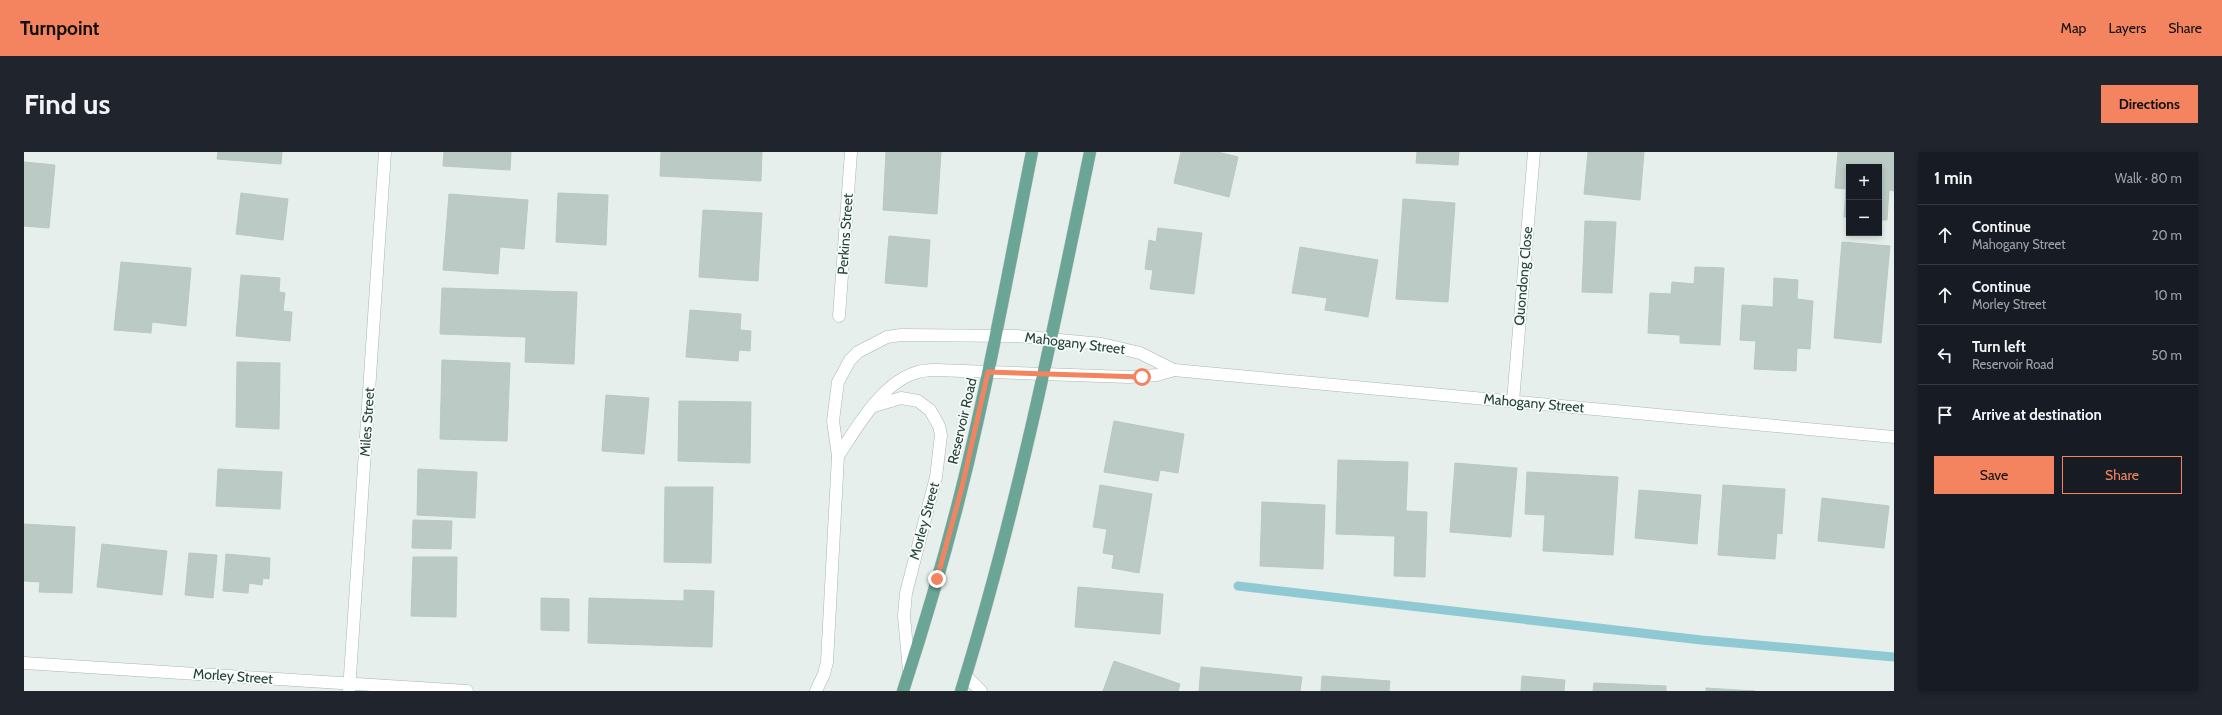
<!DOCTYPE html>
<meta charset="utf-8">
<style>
:root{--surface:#171b24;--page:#20242c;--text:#f1f3f6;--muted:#9ea1a6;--line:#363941;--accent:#f4845f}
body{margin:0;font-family:Cabin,sans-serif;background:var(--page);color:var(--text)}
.controls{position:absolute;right:12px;top:12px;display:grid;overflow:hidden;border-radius:0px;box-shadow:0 2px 6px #0003}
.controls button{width:36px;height:36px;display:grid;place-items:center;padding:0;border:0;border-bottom:1px solid var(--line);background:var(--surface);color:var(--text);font:20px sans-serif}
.stop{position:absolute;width:12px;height:12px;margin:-9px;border:3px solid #f4845f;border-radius:50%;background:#fff}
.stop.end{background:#f4845f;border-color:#fff;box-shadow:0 1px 4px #0008}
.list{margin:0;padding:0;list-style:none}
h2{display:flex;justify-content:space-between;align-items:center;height:52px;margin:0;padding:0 16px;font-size:17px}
h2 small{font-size:13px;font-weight:400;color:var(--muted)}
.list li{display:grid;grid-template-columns:26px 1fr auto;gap:12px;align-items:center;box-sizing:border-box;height:60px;padding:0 16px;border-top:1px solid var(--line)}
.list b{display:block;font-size:15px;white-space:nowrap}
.list p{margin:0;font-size:13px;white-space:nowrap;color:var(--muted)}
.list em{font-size:13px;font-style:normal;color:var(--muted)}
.actions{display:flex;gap:8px;padding:12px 16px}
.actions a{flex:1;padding:9px 0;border:1px solid var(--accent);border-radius:0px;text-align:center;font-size:14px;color:var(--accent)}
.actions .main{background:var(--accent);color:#111}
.icon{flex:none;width:22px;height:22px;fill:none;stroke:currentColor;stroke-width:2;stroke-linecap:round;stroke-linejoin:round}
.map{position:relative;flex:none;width:1870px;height:539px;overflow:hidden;border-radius:0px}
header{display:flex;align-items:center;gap:24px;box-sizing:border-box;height:56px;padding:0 20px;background:var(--accent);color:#111}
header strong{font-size:19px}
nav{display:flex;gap:22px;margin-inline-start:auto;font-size:14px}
.intro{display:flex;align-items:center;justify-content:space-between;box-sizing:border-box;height:96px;padding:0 24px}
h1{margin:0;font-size:28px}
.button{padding:10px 18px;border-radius:0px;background:var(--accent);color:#111;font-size:14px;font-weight:700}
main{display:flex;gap:24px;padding:0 24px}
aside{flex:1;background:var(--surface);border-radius:0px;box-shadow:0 2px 6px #0003}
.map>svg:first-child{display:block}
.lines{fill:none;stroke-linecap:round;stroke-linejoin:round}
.stream{stroke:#8ec9d4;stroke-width:9}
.building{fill:#bbcac4;stroke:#b8c9c2}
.minor-casing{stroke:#a8b8b2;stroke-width:13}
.major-casing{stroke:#c2cac8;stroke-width:13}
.minor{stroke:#fff;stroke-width:12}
.major{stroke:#6aa596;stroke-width:12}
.route{stroke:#f4845f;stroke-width:5}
.labels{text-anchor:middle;stroke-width:3.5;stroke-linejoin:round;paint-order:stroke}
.street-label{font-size:14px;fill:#24423a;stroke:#f7fbf9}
</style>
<header>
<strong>Turnpoint</strong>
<nav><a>Map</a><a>Layers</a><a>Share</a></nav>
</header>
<div class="intro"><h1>Find us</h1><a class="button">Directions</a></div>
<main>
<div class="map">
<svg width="1870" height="539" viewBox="0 0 1870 539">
<rect width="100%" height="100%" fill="#e6efeb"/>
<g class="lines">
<path class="stream" d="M 1214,434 L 1677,488 L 1870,505"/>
</g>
<g class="building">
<path d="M 194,0 L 258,0 L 257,12 L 193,7 Z"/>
<path d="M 420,0 L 487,0 L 486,18 L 419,14 Z"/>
<path d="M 637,0 L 738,0 L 737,29 L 636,24 Z"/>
<path d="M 862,0 L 917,0 L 913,62 L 859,58 Z"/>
<path d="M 1157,0 L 1194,0 L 1214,5 L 1205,45 L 1150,31 Z"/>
<path d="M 1393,0 L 1435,0 L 1434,13 L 1392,11 Z"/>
<path d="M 1564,0 L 1620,0 L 1616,48 L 1560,42 Z"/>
<path d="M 1814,0 L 1870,0 L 1870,39 L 1865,38 L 1863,68 L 1855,68 L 1855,15 L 1825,15 L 1825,65 L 1820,65 L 1822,37 L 1811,36 Z"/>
<path d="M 0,10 L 31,13 L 25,76 L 0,74 Z"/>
<path d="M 217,41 L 264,47 L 259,88 L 212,82 Z"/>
<path d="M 534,41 L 584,43 L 582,93 L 532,90 Z"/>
<path d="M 425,42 L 504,48 L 500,97 L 476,95 L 474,122 L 419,118 Z"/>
<path d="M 1379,47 L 1431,51 L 1424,150 L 1372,147 Z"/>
<path d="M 679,58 L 738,61 L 734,129 L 675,125 Z"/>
<path d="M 1561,69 L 1592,70 L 1588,141 L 1558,140 Z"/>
<path d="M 1134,76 L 1178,81 L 1170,142 L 1126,137 L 1129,118 L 1121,117 L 1125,88 L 1132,90 Z"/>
<path d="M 865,84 L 906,88 L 903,135 L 861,131 Z"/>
<path d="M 1818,90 L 1866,94 L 1857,191 L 1810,186 Z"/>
<path d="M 1276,95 L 1354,108 L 1344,165 L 1301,158 L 1303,146 L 1268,141 Z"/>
<path d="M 97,110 L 167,116 L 162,174 L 128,170 L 127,181 L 90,178 Z"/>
<path d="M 1671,115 L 1700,116 L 1696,193 L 1656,191 L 1656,183 L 1624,181 L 1626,141 L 1647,142 L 1648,130 L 1670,132 Z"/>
<path d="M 217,123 L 256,126 L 255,140 L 261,141 L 259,159 L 268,160 L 266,189 L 212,184 Z"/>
<path d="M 1750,126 L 1774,128 L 1773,147 L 1789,149 L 1786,197 L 1773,196 L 1772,219 L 1730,217 L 1732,189 L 1716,188 L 1718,153 L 1749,155 Z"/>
<path d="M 418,136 L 553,140 L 550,212 L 501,210 L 502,185 L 416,182 Z"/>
<path d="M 666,158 L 717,162 L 716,178 L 727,179 L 726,199 L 715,198 L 714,209 L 662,205 Z"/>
<path d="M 418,208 L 486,211 L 483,289 L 416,287 Z"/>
<path d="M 213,210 L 256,211 L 255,277 L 212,275 Z"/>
<path d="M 582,243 L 625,246 L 620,302 L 578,299 Z"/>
<path d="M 655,249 L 727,250 L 726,311 L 654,309 Z"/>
<path d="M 1090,269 L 1160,282 L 1154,321 L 1136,318 L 1134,329 L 1080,320 Z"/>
<path d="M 1314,308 L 1384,310 L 1382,359 L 1403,360 L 1401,425 L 1370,424 L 1371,384 L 1312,382 Z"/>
<path d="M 1431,311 L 1493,316 L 1487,385 L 1426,380 Z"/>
<path d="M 194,317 L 258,320 L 256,357 L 192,354 Z"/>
<path d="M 394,317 L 453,320 L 451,366 L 393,363 Z"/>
<path d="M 1503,320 L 1594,325 L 1589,403 L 1519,399 L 1521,363 L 1501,362 Z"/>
<path d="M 1076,333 L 1128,342 L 1115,421 L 1088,416 L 1090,403 L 1079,401 L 1083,377 L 1069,375 Z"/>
<path d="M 1699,333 L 1761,337 L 1758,382 L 1753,381 L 1751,407 L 1694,403 Z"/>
<path d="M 641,335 L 689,335 L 687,411 L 640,410 Z"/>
<path d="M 1615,338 L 1677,343 L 1673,392 L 1611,386 Z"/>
<path d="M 1798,346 L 1865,354 L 1860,396 L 1794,389 Z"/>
<path d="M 1238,350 L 1301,353 L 1299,417 L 1236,414 Z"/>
<path d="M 389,368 L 428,369 L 427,397 L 388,396 Z"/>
<path d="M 0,372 L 51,375 L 48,441 L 15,440 L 16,430 L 0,429 Z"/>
<path d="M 78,392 L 143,399 L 138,443 L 73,435 Z"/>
<path d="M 165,401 L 193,403 L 189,446 L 161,443 Z"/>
<path d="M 202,402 L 246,406 L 245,427 L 239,426 L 238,433 L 225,431 L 224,441 L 199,439 Z"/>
<path d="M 389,405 L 433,405 L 432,465 L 387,464 Z"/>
<path d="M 1054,435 L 1139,442 L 1136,482 L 1051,475 Z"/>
<path d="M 660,438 L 690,439 L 688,495 L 564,491 L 565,446 L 660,449 Z"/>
<path d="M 517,446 L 545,447 L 545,479 L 517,478 Z"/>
<path d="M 1090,509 L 1156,532 L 1154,539 L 1079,539 Z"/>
<path d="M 1177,515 L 1278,525 L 1276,539 L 1175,539 Z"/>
<path d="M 1298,524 L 1366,529 L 1365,539 L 1297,539 Z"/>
<path d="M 1498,524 L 1541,528 L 1540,539 L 1497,539 Z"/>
<path d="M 1570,531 L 1642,534 L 1642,539 L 1569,539 Z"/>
<path d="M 1682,536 L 1731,539 L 1682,539 Z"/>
</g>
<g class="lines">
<defs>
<g id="minor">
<path d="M 815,164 L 827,0"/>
<path d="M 1489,249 L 1510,0"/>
<path d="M 850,254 L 877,246 L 894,249 L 906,258 L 915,274 L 917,283 L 912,325 L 882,441 L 880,464 L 885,519"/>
<path d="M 814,304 C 832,277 856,234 888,222 C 895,219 904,218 912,218 L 1105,225 L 1133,223 L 1150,218 L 1870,285"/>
<path d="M 0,511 L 443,539"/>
<path d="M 942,524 L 957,539"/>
<path d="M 325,539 L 361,0"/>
<path d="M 792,539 L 800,522 L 803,510 L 814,304 L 809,269 L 814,230 L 826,208 L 834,200 L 863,185 L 877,183 L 993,184 L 1078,192 L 1116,201 L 1150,218"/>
</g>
<g id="major">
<path d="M 879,539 C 908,450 934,359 954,267 C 974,179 990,89 1008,0"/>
<path d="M 937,539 C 992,362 1029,181 1066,0"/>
</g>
</defs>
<use href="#minor" class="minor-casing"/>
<use href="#major" class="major-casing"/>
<use href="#minor" class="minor"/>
<use href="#major" class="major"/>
</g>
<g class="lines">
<path class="route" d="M 913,427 L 938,335 L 964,220 L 1118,225"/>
</g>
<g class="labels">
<g class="street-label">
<text transform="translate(821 82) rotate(-86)" y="5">Perkins Street</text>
<text transform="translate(1499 124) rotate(-85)" y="5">Quondong Close</text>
<text transform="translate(1051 191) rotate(7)" y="5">Mahogany Street</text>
<text transform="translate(1510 251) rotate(5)" y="5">Mahogany Street</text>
<text transform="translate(938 269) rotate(-77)" y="5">Reservoir Road</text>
<text transform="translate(343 270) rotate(-86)" y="5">Miles Street</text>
<text transform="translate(900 369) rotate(-75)" y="5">Morley Street</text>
<text transform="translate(209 524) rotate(4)" y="5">Morley Street</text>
</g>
</g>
</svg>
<div class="controls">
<button>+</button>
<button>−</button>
</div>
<div class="stop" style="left:1118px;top:225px"></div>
<div class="stop end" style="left:913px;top:427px"></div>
</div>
<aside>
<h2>1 min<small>Walk · 80 m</small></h2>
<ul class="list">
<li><svg class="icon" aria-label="ahead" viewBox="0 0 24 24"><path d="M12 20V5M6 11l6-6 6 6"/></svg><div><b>Continue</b><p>Mahogany Street</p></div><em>20 m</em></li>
<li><svg class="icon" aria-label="ahead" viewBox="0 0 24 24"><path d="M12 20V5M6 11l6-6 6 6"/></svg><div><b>Continue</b><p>Morley Street</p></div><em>10 m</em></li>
<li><svg class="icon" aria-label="left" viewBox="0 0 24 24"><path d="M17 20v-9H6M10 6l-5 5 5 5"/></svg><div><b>Turn left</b><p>Reservoir Road</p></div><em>50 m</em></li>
<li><svg class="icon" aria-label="arrive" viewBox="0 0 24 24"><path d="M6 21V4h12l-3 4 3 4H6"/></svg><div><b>Arrive at destination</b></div></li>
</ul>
<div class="actions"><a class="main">Save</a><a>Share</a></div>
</aside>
</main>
